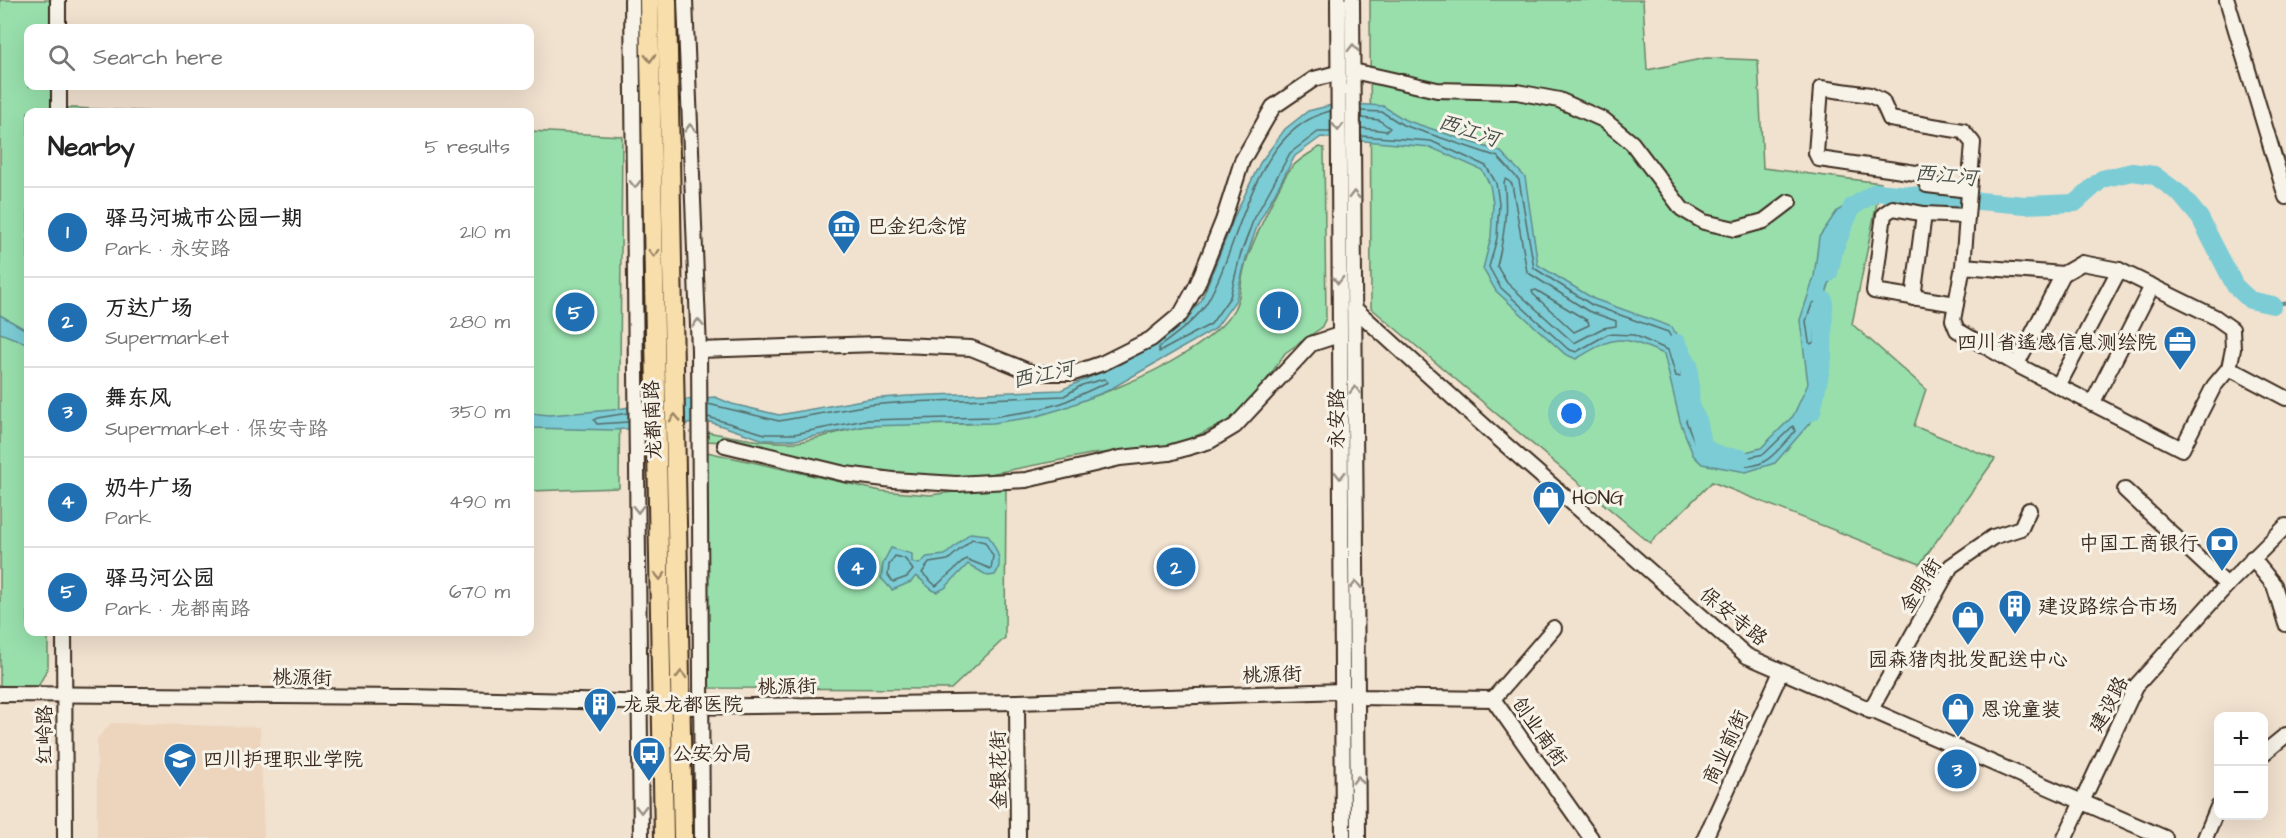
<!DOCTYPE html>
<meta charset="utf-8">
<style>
:root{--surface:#fff;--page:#f6f6f6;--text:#222;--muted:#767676;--line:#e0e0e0;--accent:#1f6fb2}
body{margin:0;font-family:"Architects Daughter","LXGW WenKai TC",sans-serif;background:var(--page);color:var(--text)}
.controls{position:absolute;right:18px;bottom:18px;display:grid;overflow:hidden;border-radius:12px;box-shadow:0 6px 24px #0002}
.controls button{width:54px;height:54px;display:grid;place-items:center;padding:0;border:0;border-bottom:2px solid var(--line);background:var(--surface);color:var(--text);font:30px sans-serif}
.you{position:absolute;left:1572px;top:414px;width:21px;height:21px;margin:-15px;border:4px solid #fff;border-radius:50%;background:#1a73e8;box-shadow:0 0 0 9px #1a73e833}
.badge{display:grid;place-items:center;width:39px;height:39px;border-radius:50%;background:var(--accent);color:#fff;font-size:20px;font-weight:700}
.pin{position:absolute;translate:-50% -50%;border:3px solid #fff;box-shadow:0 2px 6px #0006}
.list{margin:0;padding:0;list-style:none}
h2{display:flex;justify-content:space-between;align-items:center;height:78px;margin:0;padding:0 24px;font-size:26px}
h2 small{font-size:20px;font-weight:400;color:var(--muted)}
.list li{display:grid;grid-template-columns:39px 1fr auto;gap:18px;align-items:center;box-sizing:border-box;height:90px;padding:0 24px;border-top:2px solid var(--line)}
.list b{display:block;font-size:22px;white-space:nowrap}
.list p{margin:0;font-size:20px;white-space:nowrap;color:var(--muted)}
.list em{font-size:20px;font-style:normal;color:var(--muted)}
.icon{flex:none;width:33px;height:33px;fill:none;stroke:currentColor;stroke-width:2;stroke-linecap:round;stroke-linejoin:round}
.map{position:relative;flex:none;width:2286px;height:838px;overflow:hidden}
.search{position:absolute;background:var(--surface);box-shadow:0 6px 24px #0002;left:24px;top:24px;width:510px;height:66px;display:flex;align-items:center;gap:15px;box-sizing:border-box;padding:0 21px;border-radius:12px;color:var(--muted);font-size:22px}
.panel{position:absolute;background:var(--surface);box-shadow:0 6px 24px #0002;left:24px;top:108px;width:510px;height:528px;border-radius:12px}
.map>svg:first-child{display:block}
.built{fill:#edd4bd}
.green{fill:#98dfac;stroke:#6a8465;stroke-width:1.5}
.water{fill:#7bccd5;stroke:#618b8c;stroke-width:1.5}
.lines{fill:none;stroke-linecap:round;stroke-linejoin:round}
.shore{stroke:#556b67;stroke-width:1.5}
.stream{stroke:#618b8c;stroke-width:3}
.river{stroke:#7bccd5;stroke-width:18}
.minor-casing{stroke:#3b2a1e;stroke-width:18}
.major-casing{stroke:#3b2a1e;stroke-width:22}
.minor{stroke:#f7f3e8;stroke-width:14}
.major{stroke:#f8deab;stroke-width:18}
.oneway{stroke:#998e83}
.oneway2{stroke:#9a8464}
.labels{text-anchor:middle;stroke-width:6;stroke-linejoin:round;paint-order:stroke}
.poi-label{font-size:20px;fill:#3b2a1e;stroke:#f7f3e8;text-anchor:start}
.street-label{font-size:20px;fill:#3b2a1e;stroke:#f7f3e8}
.water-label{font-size:21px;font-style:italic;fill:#4b524c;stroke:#f7f3e8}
</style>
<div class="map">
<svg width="2286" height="838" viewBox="0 0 2286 838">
<rect width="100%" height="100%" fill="#f1e1cf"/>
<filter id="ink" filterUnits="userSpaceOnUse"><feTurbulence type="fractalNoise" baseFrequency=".0167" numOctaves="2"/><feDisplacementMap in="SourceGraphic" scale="12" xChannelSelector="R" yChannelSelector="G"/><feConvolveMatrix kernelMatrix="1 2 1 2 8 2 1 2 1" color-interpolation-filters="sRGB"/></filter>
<g filter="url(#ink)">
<path class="built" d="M 111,723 L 260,727 L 264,838 L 97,838 L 97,739 Z"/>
<g class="green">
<path d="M 0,0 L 52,0 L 52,28 L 28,28 L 28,86 L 51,86 L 51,107 L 158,112 L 28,112 L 28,632 L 48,632 L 48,667 L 38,687 L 0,686 Z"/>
<path d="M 1370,0 L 1643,0 L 1647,70 L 1706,58 L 1758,60 L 1763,168 L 1881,183 L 1852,324 L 1926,389 L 1914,426 L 1995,459 L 1920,564 L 1712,482 L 1650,543 L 1371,308 Z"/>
<path d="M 530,131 L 622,136 L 619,488 L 530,491 Z"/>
<path d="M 1320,147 L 1324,148 L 1326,318 L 1321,328 L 1285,353 L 1262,387 L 1233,419 L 1172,447 L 1091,454 L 975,477 L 904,477 L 800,460 L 741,443 L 707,441 L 707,432 C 736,437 767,444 797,442 C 821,439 844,429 868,426 C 910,422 953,427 995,422 C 1058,415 1189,368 1229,317 C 1243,299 1239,283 1246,262 C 1252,244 1280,181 1291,168 C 1299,159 1310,153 1320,147 Z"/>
<path d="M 707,452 L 881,491 L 930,495 L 1006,485 L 1005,638 L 951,689 L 708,688 Z"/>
</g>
<g class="water">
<path d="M 1340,103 L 1383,106 L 1405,120 L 1501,152 L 1525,177 L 1538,265 L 1594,299 L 1672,327 L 1688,355 L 1688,397 L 1712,454 L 1734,455 L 1761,448 L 1793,416 L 1808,384 L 1800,320 L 1814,277 L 1819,237 L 1837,211 L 1855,200 L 1833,240 L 1836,263 L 1823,303 L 1815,417 L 1775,463 L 1746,472 L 1702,464 L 1693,455 L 1680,421 L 1664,354 C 1619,335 1618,334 1576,359 L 1565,354 L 1496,291 L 1483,269 L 1491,237 L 1493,203 L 1490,185 L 1482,170 L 1430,147 L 1321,137 L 1295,156 L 1258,224 L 1246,258 L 1236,300 L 1215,329 L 1107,391 L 1064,408 L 1034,417 L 993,423 L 866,426 L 795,440 L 764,440 L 710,422 L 613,430 L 530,428 L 530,413 L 549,415 L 612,410 L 658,402 L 715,397 L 732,404 L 779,415 L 868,399 L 908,396 L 1061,390 L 1122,363 L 1158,341 L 1189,314 L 1201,301 L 1236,213 L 1260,163 L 1285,129 L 1308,111 Z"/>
<path d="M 0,315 L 28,331 L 28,344 L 0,333 Z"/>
<path d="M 970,533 L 988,535 C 995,548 1005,561 995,575 L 988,576 L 968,564 L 945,588 L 937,592 C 927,589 925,581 916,576 L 911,582 L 892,590 L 881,578 L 883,563 L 891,548 L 912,554 L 912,562 L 919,564 L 927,557 L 945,555 Z"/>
</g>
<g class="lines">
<g class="shore">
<path d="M 1330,111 C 1251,131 1242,244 1206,304 C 1195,321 1175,335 1159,347 L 1159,352 L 1211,324 L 1230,297 L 1240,256 L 1253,221 L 1290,153 L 1318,132 L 1331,132"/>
<path d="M 1361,111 L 1382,112 L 1403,125 L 1498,157 L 1519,180 L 1534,268 L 1592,305 L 1668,332 L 1682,357 L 1681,377 L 1676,376 L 1668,350 L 1634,335 L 1608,334 L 1576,352 L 1568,349 L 1500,287 L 1489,267 L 1497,238 L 1499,203 L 1496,183 L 1486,166 L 1431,141 L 1361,136"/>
<path d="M 1361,118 L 1379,120 L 1390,128 L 1387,131 L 1361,128"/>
<path d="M 1506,179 L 1512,184 L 1527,272 L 1588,311 L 1616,321 L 1616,326 L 1603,328 L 1574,343 L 1507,283 L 1497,266 C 1504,237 1508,211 1504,182 Z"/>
<path d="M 1536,290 L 1588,321 L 1589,325 L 1574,332 L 1533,294 L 1532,291 Z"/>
<path d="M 1815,302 L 1817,305 L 1815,341 L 1811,344 L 1809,342 L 1806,321 L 1812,304 Z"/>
<path d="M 708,404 L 779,421 L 869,405 L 909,402 L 1064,396 L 1082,385 L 1104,379 L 1108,382 L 1062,403 L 1032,411 L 992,417 L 865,420 L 794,434 L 765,434 L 708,417"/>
<path d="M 628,413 L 597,418 L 594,420 L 597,424 L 628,422"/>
<path d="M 1688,417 L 1692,418 L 1704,450 L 1703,453 L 1698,451 L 1686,421 Z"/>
<path d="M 1793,426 L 1795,431 C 1782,446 1763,473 1740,464 L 1741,459 L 1764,454 Z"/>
<path d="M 972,539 L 985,542 L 993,556 L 991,569 L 966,559 L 936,586 L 922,573 L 929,563 L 948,560 Z"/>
<path d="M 895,556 L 905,559 L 913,570 L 907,577 L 893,582 L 888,575 L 889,565 Z"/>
</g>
<path class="stream" d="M 2273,305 L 2286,303"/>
<g class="river">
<path d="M 1829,273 L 1835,247 L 1852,207 L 1876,192 L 2025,205 L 2075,203 L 2102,179 L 2132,172 L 2154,175 L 2180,194 L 2200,218 L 2235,286 L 2250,300 L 2273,305"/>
<path d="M 1677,343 L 1689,365 L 1691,409 L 1698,420 L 1704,448 L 1721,456 L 1741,458"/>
<path d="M 1812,412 L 1823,359 L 1824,300"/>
</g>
<defs>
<g id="minor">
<path d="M 58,0 L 58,28"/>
<path d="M 632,0 L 641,838"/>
<path d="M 685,0 L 699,350 L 702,838"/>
<path d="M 1338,0 L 1343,838"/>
<path d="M 1352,0 L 1358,838"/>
<path d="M 2227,0 L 2286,197"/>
<path d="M 1353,71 L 1437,90 L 1517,92 L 1559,100 L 1604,120 L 1632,143 L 1682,209 L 1704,222 L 1735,229 L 1764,221 L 1789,202"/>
<path d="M 59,86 L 59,112"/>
<path d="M 1963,266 L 2063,274 L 2082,263 L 2119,270 L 2215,317 L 2232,329 L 2233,349 L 2229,368 L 2214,386 L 2182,449 L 2021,367 L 1957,330 L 1953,320 L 1963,266 L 1973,143 L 1963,131 L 1890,119 L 1882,101 L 1870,95 L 1821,88 L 1816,153 L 1819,159 L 1923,174 L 1927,185 L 1969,190"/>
<path d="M 1913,298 L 1924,214"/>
<path d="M 1956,304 L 1874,291 L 1884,214 L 1893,208 L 1924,214 L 1967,216"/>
<path d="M 1354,308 L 1491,432 L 1747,656 L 2165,838"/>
<path d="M 699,350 L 877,344 L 971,348 L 1033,373 L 1074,373 L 1103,363 L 1151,339 L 1181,314 L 1197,285 L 1223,221 L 1242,161 L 1273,107 L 1314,79 L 1337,73"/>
<path d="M 2017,364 L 2063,274"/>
<path d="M 2229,368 L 2286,398"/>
<path d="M 2058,386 L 2119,270"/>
<path d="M 2092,404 L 2152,286"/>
<path d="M 725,445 L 845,474 L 893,480 L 956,484 L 1026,480 L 1120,458 L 1169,453 L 1210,441 L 1235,426 L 1311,344 L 1339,335"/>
<path d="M 2125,490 L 2227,585"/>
<path d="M 2252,558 L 2274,585 L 2286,624"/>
<path d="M 64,632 L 65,838"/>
<path d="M 0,694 L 409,697 L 663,703 L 682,707 L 1017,702 L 1342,691 L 1357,697 L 1493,699 L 1591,838"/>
<path d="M 1493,699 L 1554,628"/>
<path d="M 1017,702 L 1018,838"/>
<path d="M 1870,711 L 1951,566 L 1993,537 L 2021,528 L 2029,510"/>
<path d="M 2264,753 L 2286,735"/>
<path d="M 1705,838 L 1781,672"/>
<path d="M 2065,838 L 2136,686 L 2227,585 L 2286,526"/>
<path d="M 2205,838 L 2218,807"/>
</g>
<g id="major">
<path d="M 649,0 L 664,838"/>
<path d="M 667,0 L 683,838"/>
</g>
</defs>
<use href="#minor" class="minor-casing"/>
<use href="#major" class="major-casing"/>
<use href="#minor" class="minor"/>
<use href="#major" class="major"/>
</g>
<defs><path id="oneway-chevron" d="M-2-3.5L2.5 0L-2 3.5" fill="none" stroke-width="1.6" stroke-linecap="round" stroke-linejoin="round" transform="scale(1.5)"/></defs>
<g class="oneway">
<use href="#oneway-chevron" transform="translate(1353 48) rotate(-91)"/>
<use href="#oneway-chevron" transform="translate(1338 127) rotate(89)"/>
<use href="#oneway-chevron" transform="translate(690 128) rotate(-92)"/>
<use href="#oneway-chevron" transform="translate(635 184) rotate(89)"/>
<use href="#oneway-chevron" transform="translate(1354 195) rotate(-91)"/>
<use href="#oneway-chevron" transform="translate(1338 280) rotate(90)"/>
<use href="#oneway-chevron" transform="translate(698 323) rotate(-92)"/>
<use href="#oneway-chevron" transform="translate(1355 390) rotate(-90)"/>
<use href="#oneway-chevron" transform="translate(1340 475) rotate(90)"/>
<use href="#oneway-chevron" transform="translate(638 509) rotate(89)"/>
<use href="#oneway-chevron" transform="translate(1356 585) rotate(-90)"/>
<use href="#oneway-chevron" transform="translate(1358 780) rotate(-90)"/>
<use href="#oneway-chevron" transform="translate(641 809) rotate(89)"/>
</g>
<g class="oneway2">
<use href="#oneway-chevron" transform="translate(650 58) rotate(89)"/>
<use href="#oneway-chevron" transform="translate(654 253) rotate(89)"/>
<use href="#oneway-chevron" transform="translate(675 418) rotate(-92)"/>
<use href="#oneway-chevron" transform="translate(660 576) rotate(89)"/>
<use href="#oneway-chevron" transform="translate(681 675) rotate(-91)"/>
</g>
</g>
<defs>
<symbol id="museum-pin" viewBox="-11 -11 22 30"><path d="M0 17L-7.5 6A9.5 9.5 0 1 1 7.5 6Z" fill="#1f6fb2" stroke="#f7f3e8"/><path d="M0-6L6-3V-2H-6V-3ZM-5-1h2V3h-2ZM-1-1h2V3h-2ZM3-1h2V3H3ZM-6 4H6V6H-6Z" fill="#fff"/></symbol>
<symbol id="office-pin" viewBox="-11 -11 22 30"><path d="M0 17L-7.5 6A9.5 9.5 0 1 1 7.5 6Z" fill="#1f6fb2" stroke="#f7f3e8"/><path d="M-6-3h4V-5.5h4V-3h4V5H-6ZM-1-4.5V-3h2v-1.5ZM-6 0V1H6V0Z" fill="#fff"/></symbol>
<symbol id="shop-pin" viewBox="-11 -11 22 30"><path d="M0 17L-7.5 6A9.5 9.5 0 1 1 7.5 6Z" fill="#1f6fb2" stroke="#f7f3e8"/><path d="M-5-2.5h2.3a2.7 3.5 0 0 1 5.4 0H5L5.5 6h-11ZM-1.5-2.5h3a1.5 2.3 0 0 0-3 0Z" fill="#fff"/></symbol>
<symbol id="bank-pin" viewBox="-11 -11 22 30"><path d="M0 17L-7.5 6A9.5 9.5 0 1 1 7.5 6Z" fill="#1f6fb2" stroke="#f7f3e8"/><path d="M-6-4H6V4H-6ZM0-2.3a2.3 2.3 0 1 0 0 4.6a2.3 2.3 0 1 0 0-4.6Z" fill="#fff"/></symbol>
<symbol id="building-pin" viewBox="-11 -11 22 30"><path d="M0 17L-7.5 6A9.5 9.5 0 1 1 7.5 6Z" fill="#1f6fb2" stroke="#f7f3e8"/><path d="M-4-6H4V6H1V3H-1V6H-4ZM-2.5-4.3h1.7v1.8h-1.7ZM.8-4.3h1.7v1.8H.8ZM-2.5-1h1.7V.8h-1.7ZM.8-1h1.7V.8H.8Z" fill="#fff"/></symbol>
<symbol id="bus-pin" viewBox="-11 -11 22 30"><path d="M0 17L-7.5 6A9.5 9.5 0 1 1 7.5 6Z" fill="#1f6fb2" stroke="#f7f3e8"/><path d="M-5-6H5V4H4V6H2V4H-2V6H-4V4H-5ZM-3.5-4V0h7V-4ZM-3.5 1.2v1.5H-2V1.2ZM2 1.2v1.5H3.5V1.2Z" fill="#fff"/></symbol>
<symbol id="university-pin" viewBox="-11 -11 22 30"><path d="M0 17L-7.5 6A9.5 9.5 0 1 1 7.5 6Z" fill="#1f6fb2" stroke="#f7f3e8"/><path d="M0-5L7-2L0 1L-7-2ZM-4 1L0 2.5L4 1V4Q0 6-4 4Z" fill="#fff"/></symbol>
</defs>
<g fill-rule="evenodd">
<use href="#museum-pin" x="825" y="207" width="38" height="52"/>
<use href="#office-pin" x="2161" y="323" width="38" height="52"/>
<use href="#shop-pin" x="1530" y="478" width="38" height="52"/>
<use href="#bank-pin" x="2203" y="524" width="38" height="52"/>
<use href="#building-pin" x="1996" y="587" width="38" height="52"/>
<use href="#shop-pin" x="1949" y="598" width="38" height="52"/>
<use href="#building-pin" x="581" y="685" width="38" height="52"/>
<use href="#shop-pin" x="1939" y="690" width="38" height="52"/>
<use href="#bus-pin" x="630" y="734" width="38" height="52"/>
<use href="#university-pin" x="161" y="740" width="38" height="52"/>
</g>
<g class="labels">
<g class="poi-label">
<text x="867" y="233">巴金纪念馆</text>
<text x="2157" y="349" text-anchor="end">四川省遥感信息测绘院</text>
<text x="1572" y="504">HONG</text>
<text x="2199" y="550" text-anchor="end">中国工商银行</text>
<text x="2038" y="613">建设路综合市场</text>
<text x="1968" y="666" text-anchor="middle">园森猪肉批发配送中心</text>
<text x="623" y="711">龙泉龙都医院</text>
<text x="1981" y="716">恩说童装</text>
<text x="672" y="760">公安分局</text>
<text x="203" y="766">四川护理职业学院</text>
</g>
<g class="street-label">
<text transform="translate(1336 419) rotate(-90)" y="7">永安路</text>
<text transform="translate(652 420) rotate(-92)" y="7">龙都南路</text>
<text transform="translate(1920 585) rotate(-58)" y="7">金明街</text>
<text transform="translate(1734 616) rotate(39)" y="7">保安寺路</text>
<text transform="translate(1272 674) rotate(-2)" y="7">桃源街</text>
<text transform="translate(302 677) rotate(1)" y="7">桃源街</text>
<text transform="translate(787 686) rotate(-1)" y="7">桃源街</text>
<text transform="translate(2108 704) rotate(-62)" y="7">建设路</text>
<text transform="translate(1540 731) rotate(55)" y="7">创业南街</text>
<text transform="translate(44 735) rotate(-90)" y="7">红岭路</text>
<text transform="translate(1725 747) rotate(-65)" y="7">商业前街</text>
<text transform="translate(998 770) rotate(-91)" y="7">金银花街</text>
</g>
<g class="water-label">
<text transform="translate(1469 130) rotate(18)" y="7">西江河</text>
<text transform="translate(1946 175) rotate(5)" y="7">西江河</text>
<text transform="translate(1043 374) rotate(-12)" y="7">西江河</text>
</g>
</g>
</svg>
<div class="controls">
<button>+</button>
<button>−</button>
</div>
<div class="you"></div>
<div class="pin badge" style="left:1279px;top:311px">1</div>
<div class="pin badge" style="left:1176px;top:567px">2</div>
<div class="pin badge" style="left:1957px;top:769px">3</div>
<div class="pin badge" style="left:857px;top:567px">4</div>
<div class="pin badge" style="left:575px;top:312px">5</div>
<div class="search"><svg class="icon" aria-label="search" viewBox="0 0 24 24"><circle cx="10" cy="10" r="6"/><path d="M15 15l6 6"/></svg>Search here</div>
<section class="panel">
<h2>Nearby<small>5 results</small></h2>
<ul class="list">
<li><span class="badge">1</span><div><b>驿马河城市公园一期</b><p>Park · 永安路</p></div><em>210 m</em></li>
<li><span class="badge">2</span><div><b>万达广场</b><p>Supermarket</p></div><em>280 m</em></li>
<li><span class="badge">3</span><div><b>舞东风</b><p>Supermarket · 保安寺路</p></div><em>350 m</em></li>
<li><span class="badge">4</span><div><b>奶牛广场</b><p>Park</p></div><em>490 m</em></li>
<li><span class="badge">5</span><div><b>驿马河公园</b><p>Park · 龙都南路</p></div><em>670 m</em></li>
</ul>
</section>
</div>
